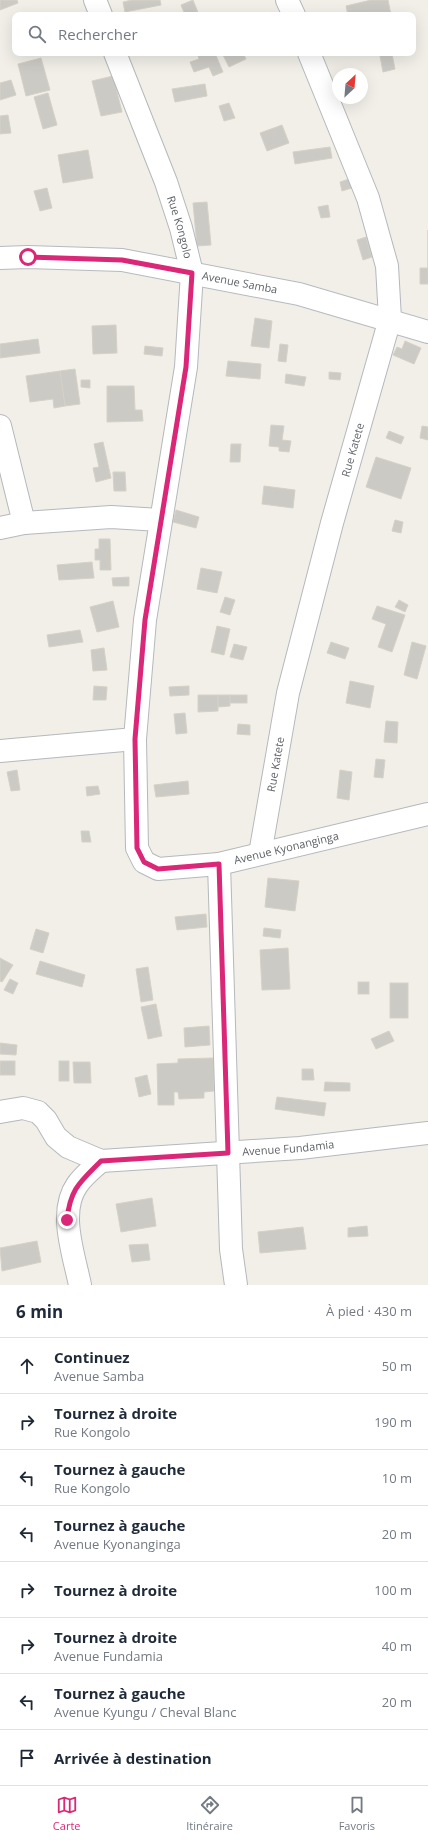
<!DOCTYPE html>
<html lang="fr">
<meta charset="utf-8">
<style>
:root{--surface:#fff;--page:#f2f2f3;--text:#1f2937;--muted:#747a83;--line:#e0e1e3;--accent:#db2777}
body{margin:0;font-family:"Open Sans",sans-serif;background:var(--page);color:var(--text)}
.compass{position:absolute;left:332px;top:68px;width:36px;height:36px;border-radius:50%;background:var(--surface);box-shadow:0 4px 16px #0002;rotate:26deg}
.stop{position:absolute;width:12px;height:12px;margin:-9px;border:3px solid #db2777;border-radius:50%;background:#fff}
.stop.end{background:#db2777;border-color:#fff;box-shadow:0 1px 4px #0008}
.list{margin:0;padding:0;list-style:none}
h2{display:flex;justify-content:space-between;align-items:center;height:52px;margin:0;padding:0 16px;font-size:17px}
h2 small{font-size:13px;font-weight:400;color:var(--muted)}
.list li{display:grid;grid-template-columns:26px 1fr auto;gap:12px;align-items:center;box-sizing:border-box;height:56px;padding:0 16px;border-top:1px solid var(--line)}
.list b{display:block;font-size:15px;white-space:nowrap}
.list p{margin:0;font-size:13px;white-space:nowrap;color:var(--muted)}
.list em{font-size:13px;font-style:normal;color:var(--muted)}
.icon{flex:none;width:22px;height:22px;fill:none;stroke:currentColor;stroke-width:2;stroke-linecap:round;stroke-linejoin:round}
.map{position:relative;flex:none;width:428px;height:1285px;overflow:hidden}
.search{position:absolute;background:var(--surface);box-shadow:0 4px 16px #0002;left:12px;right:12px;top:12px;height:44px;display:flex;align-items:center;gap:10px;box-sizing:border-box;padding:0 14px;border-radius:8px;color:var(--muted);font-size:15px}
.sheet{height:500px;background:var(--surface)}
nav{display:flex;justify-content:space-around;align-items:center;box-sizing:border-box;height:56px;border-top:1px solid var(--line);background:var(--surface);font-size:11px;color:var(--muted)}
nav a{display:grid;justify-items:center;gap:2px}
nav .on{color:var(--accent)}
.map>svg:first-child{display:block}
.building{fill:#cccac5;stroke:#d6d1c6}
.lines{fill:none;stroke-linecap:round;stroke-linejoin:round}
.street-casing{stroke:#b5b8bc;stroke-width:24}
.secondary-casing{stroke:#b6babf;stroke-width:24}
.street{stroke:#fff;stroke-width:22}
.secondary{stroke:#fff;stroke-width:22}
.route{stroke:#db2777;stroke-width:5}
.labels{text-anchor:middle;stroke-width:3;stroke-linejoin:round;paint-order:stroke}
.street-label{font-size:11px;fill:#5f6368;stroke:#fff}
</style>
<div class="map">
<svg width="428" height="1285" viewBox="0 0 428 1285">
<rect width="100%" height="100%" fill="#f1efe8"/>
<g class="building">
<path d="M 0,0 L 17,0 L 18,3 L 0,10 Z"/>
<path d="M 132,0 L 160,0 L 161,5 L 125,12 L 123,2 Z"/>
<path d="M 193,0 L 199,15 L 185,15 L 181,5 Z"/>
<path d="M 371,0 L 388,0 L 391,15 L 348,15 L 346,6 Z"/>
<path d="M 197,53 L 215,53 L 223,72 L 213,76 L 209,67 L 194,72 L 190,62 L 199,59 Z"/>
<path d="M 222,53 L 243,53 L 246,59 L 229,67 Z"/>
<path d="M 392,54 L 395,69 L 383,72 L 380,56 Z"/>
<path d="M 41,58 L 50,90 L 26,96 L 18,64 Z"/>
<path d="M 113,76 L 122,112 L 101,116 L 92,81 Z"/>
<path d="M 11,80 L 16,95 L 0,100 L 0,83 Z"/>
<path d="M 205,84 L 207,96 L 175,102 L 172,89 Z"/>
<path d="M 48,93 L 57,125 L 43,129 L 34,97 Z"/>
<path d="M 229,103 L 235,118 L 224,121 L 219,106 Z"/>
<path d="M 8,115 L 11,133 L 0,134 L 0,116 Z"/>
<path d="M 282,125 L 289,143 L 267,151 L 260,133 Z"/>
<path d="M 330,147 L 332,158 L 295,164 L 293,152 Z"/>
<path d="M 88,150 L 93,178 L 63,183 L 58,155 Z"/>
<path d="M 352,178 L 355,187 L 342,191 L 340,182 Z"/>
<path d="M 47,188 L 52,208 L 40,211 L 34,191 Z"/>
<path d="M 207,202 L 211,245 L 197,246 L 193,203 Z"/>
<path d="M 328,205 L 330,217 L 321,218 L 318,207 Z"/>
<path d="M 428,230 L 428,284 L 420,284 L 420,268 L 428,268 Z"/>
<path d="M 366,237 L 372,257 L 363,260 L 357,240 Z"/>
<path d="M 255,318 L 272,321 L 269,348 L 251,346 Z"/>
<path d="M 116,325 L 117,353 L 93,354 L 92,326 Z"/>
<path d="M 38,339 L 40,353 L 0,358 L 0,344 Z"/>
<path d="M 405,341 L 421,348 L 414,364 L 393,355 L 397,347 L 402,349 Z"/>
<path d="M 280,344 L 288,345 L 286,362 L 278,361 Z"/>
<path d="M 145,346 L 163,348 L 162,356 L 144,354 Z"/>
<path d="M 228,361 L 261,364 L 260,379 L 226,376 Z"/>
<path d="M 75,369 L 80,404 L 65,406 L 60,371 Z"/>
<path d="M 60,371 L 65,406 L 54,408 L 53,399 L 30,402 L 26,376 Z"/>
<path d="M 329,372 L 341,373 L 340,380 L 329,379 Z"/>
<path d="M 286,374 L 306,377 L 304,386 L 285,383 Z"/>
<path d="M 81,380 L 90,380 L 90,388 L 81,387 Z"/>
<path d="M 107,386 L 134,386 L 135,410 L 142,410 L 143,421 L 107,422 Z"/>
<path d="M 271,425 L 284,426 L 282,440 L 291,441 L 289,452 L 279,451 L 279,447 L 269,446 Z"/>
<path d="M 422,426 L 428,427 L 428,440 L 420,438 Z"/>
<path d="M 389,431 L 404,437 L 401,444 L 386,438 Z"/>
<path d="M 103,442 L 111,478 L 96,482 L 93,468 L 99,467 L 94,444 Z"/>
<path d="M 231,444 L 241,444 L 240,462 L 230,462 Z"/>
<path d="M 376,457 L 411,468 L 401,499 L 366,487 Z"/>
<path d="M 113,472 L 125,472 L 126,491 L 114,491 Z"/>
<path d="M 264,486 L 295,490 L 293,508 L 262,504 Z"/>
<path d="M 176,510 L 199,517 L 196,528 L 173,522 Z"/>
<path d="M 395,520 L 403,522 L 401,533 L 392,531 Z"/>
<path d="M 99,539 L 110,539 L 111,570 L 100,570 L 100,560 L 95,560 L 95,549 L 99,549 Z"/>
<path d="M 92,562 L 94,578 L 59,580 L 57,565 Z"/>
<path d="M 201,568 L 222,572 L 217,593 L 197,589 Z"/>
<path d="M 129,577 L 129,586 L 113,586 L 112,578 Z"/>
<path d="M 225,597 L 235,600 L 230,615 L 220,612 Z"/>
<path d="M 399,600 L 408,605 L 405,612 L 395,607 Z"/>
<path d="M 113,601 L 119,627 L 97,632 L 90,607 Z"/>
<path d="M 377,606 L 405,615 L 392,652 L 378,647 L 386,624 L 372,619 Z"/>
<path d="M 217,626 L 230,629 L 224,655 L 211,652 Z"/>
<path d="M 80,630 L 83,642 L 49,647 L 47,635 Z"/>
<path d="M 331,642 L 349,648 L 345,659 L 327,653 Z"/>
<path d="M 412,642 L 426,646 L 417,679 L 404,675 Z"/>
<path d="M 234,644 L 247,647 L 243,660 L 230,657 Z"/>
<path d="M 104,648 L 107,670 L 93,671 L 91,650 Z"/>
<path d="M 350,681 L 374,686 L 370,708 L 346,703 Z"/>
<path d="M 94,686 L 107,687 L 106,700 L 93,700 Z"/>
<path d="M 189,686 L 189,695 L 170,696 L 169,687 Z"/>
<path d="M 198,695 L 218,695 L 218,711 L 198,712 Z"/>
<path d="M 218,695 L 230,695 L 230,706 L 218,707 Z"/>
<rect x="230" y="695" width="17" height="8"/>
<path d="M 185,713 L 187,733 L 176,734 L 174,714 Z"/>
<path d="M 386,721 L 398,722 L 397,743 L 384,742 Z"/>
<path d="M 238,724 L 250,725 L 250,735 L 237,734 Z"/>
<path d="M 376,759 L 385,760 L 383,778 L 374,777 Z"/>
<path d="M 17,770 L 20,790 L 11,791 L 7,772 Z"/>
<path d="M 340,770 L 352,772 L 349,800 L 337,798 Z"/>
<path d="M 188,781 L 189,794 L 156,797 L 154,785 Z"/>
<path d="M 98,786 L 100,794 L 87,796 L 86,787 Z"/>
<path d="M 81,831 L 89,831 L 91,842 L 82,842 Z"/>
<path d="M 268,878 L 299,881 L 295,911 L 265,907 Z"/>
<path d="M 206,914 L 207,927 L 177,930 L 175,917 Z"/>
<path d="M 264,928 L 281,930 L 280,938 L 263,936 Z"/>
<path d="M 36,929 L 49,933 L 43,953 L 30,949 Z"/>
<path d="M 288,948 L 290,989 L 262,990 L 260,950 Z"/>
<path d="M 0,958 L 13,965 L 2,982 L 0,981 Z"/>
<path d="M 40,961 L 85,975 L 82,987 L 36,974 Z"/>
<path d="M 148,967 L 153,1000 L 141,1002 L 136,969 Z"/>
<path d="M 10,979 L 18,983 L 13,994 L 4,990 Z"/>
<rect x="358" y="982" width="11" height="12"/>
<rect x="390" y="983" width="18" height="35"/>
<path d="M 156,1004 L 162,1036 L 148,1039 L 141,1007 Z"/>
<path d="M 209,1026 L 210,1045 L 185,1047 L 184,1028 Z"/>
<path d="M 389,1031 L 394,1041 L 376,1049 L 371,1039 Z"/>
<path d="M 0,1043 L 17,1045 L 16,1055 L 0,1054 Z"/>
<path d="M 213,1058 L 214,1091 L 204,1092 L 204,1098 L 179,1099 L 178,1092 L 174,1092 L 174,1105 L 158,1105 L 157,1064 L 178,1063 L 178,1059 Z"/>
<rect x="0" y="1061" width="15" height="14"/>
<rect x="59" y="1061" width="10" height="20"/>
<path d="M 73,1062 L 90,1062 L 91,1083 L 74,1083 Z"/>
<path d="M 302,1069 L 313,1069 L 314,1080 L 302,1080 Z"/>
<path d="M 147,1075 L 151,1094 L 139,1097 L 135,1078 Z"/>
<path d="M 325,1082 L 350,1083 L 350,1091 L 324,1091 Z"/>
<path d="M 277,1097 L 326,1103 L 324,1116 L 275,1109 Z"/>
<path d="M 152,1198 L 156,1226 L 121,1232 L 116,1204 Z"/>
<path d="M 367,1226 L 368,1236 L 348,1237 L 348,1228 Z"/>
<path d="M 303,1227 L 306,1249 L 260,1253 L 258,1232 Z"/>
<path d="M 37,1241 L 41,1262 L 2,1271 L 0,1248 Z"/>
<path d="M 148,1244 L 150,1260 L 132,1262 L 129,1245 Z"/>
</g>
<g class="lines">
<defs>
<g id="street">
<path d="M 95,0 L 101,15"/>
<path d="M 287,0 L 294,15"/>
<path id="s1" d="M 115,53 L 166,182 L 181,228 L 192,273 L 186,367 L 145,620 L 135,739 L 137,848 L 144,862 L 158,869 L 219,864 L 428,814"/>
<path d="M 0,426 L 24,523"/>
<path d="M 0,528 L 24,523 L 111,517 L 160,520"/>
<path d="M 0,751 L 135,739"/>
<path id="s2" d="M 260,854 L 288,693 L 332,523 L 390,319 L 387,266 L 368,198 L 309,53"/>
<path d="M 219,864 L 231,1249 L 236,1285"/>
<path id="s3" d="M 0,1112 L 23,1108 L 38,1112 L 46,1120 L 56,1137 L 68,1147 L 101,1161 L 300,1148 L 428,1133"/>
<path d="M 80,1285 C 74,1255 58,1212 77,1185 C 83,1176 93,1168 101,1161"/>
</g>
<g id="secondary">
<path id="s4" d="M 0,258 L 28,257 L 122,260 L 299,294 L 428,332"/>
</g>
</defs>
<use href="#street" class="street-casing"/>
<use href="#secondary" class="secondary-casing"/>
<use href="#street" class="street"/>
<use href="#secondary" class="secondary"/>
</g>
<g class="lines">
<path class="route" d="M 28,257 L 122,260 L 192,273 L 186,367 L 145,620 L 135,739 L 137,848 L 144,862 L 158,869 L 219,864 L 228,1153 L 101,1161 C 80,1182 70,1189 67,1220"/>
</g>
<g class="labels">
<g class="street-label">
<text dy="4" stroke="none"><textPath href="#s1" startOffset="186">Rue Kongolo</textPath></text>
<text dy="4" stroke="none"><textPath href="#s4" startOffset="242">Avenue Samba</textPath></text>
<text dy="4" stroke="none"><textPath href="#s2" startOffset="415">Rue Katete</textPath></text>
<text dy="4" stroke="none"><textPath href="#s2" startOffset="91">Rue Katete</textPath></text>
<text dy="4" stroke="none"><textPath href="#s1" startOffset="974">Avenue Kyonanginga</textPath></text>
<text dy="4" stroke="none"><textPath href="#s3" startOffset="309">Avenue Fundamia</textPath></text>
</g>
</g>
</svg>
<svg class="compass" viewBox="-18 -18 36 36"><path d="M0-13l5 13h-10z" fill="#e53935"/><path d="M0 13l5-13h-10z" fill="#747a83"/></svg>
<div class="stop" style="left:28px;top:257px"></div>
<div class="stop end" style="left:67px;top:1220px"></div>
<div class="search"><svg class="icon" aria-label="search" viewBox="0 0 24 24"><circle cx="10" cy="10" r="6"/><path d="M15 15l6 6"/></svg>Rechercher</div>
</div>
<section class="sheet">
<h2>6 min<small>À pied · 430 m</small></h2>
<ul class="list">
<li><svg class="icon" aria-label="ahead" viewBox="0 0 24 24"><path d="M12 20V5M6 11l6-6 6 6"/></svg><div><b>Continuez</b><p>Avenue Samba</p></div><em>50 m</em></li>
<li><svg class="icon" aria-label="right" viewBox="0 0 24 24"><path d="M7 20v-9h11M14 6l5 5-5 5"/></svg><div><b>Tournez à droite</b><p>Rue Kongolo</p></div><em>190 m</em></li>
<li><svg class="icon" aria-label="left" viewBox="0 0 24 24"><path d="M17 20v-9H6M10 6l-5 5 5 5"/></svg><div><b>Tournez à gauche</b><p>Rue Kongolo</p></div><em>10 m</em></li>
<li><svg class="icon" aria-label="left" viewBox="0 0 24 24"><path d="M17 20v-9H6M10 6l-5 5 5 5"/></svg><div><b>Tournez à gauche</b><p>Avenue Kyonanginga</p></div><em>20 m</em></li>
<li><svg class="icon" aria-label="right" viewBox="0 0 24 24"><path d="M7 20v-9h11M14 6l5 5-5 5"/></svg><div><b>Tournez à droite</b></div><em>100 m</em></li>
<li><svg class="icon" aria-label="right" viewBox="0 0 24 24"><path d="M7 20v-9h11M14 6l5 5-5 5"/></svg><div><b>Tournez à droite</b><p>Avenue Fundamia</p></div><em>40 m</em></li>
<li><svg class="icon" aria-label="left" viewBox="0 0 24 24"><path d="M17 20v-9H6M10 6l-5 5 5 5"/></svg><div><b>Tournez à gauche</b><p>Avenue Kyungu / Cheval Blanc</p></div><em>20 m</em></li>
<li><svg class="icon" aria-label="arrive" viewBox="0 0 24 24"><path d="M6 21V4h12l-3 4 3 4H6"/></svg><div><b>Arrivée à destination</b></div></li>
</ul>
</section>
<nav>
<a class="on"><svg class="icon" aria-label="map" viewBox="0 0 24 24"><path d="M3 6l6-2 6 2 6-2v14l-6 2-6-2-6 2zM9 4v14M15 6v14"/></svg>Carte</a>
<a><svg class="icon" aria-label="directions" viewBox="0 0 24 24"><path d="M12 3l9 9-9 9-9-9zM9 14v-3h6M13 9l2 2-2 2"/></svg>Itinéraire</a>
<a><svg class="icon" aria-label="saved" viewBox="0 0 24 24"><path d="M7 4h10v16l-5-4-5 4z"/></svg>Favoris</a>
</nav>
